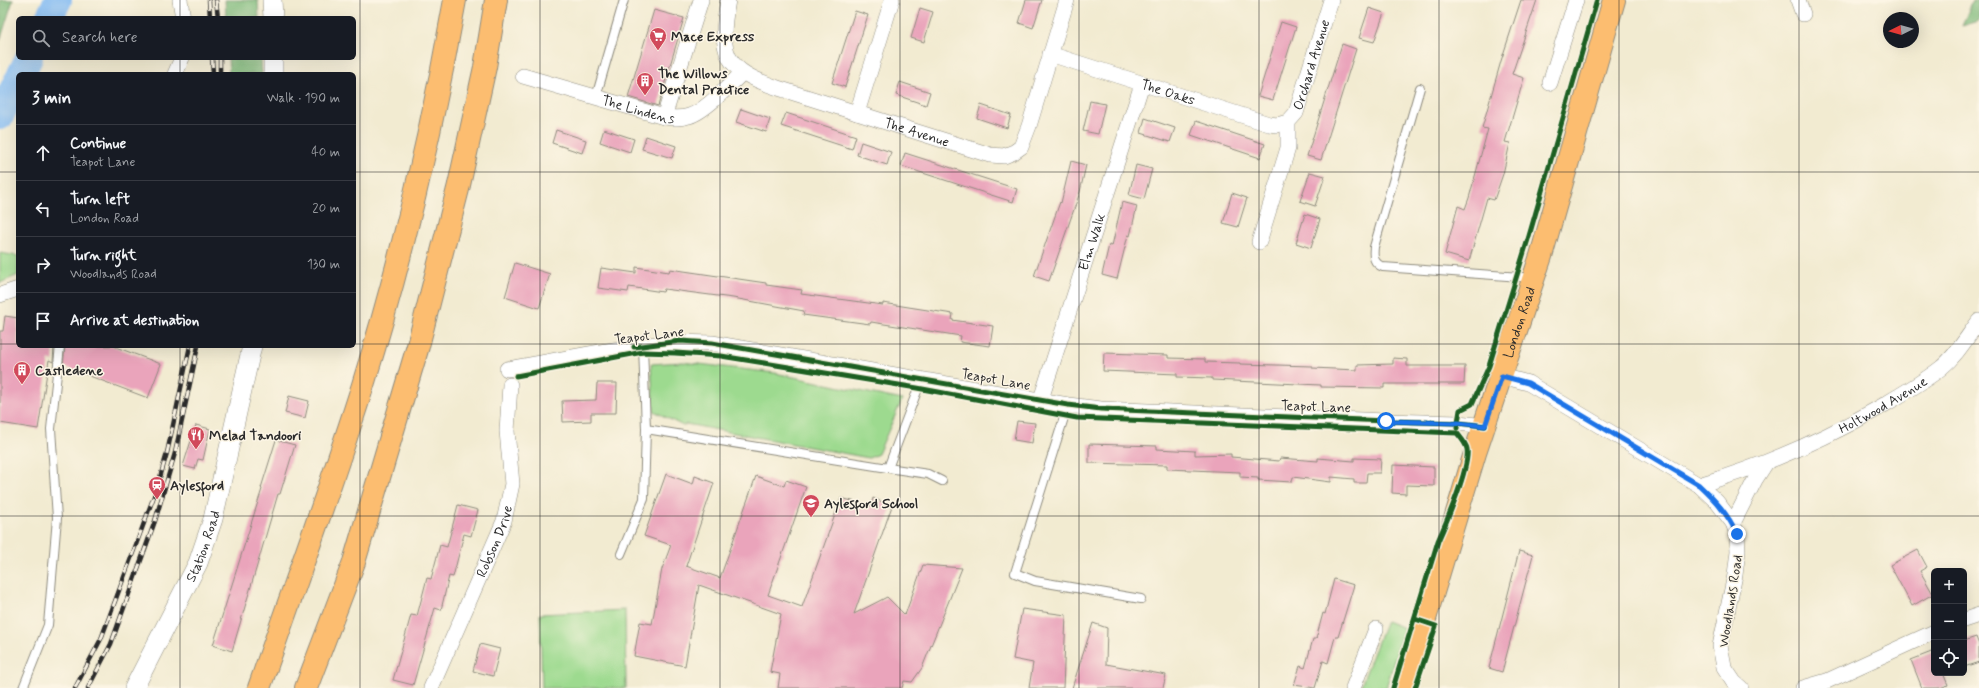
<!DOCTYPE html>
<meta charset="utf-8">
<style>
:root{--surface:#171b24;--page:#20242c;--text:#f1f3f6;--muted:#9ea1a6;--line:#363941}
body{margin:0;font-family:Mynerve,sans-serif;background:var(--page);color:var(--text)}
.controls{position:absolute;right:12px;bottom:12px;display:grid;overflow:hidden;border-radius:6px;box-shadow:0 4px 16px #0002}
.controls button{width:36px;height:36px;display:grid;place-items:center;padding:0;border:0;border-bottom:1px solid var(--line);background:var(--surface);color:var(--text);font:20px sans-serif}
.compass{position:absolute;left:1883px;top:12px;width:36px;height:36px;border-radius:50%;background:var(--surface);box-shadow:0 4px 16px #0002;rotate:265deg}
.stop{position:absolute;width:12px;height:12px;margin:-9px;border:3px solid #1a73e8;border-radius:50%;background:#fff}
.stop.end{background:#1a73e8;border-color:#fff;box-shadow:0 1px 4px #0008}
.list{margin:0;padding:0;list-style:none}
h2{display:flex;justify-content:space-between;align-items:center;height:52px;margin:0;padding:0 16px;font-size:17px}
h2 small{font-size:13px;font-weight:400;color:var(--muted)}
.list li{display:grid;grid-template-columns:26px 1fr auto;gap:12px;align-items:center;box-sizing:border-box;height:56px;padding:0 16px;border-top:1px solid var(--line)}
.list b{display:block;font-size:15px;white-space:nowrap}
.list p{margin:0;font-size:13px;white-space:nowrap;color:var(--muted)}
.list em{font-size:13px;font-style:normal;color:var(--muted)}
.icon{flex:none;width:22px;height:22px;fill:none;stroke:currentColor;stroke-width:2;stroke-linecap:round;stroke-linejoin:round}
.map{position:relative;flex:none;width:1979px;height:688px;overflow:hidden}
.search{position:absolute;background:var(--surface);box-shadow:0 4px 16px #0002;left:16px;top:16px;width:340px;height:44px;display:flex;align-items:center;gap:10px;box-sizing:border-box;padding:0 14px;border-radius:6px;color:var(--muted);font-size:15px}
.panel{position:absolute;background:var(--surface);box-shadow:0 4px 16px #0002;left:16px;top:72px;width:340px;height:276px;border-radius:6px}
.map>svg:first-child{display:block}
.green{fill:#9dda8f;stroke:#64825d}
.forest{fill:#7eba7a;stroke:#547252}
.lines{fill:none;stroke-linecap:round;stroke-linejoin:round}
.river{stroke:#83bbf3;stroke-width:28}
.building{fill:#eaa4bb}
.service-casing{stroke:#8e8b7e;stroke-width:10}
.minor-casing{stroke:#8e8b7e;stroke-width:16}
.tertiary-casing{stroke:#8e8b7e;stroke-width:20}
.primary-casing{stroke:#8e8b7e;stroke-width:24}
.motorway-casing{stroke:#8e8b7e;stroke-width:24}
.service{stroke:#fff;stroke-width:8}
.minor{stroke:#fff;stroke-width:15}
.tertiary{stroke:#fff;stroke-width:19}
.primary{stroke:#fcbd6f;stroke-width:22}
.motorway{stroke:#fcbd6f;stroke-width:22}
.rail-casing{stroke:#2b2b2b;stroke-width:4.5}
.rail{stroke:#fcf5e5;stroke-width:3;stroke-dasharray:9;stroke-linecap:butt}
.cycleway-casing{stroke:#fcf5e5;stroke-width:8}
.cycleway{stroke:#1b5e20;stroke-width:5}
.route{stroke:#1a73e8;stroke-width:5}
.grid{fill:none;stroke:#2b2b2b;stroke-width:1;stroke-opacity:0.55}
.labels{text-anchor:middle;stroke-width:3;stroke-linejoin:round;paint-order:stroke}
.poi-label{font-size:14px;font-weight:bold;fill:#2b2b2b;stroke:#fcf5e5;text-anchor:start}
.street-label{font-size:14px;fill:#2b2b2b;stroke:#fcf5e5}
</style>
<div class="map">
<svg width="1979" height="688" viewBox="0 0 1979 688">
<rect width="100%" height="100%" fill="#fcf5e5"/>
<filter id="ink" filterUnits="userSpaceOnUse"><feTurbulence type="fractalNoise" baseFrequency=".025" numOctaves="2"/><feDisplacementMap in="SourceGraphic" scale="8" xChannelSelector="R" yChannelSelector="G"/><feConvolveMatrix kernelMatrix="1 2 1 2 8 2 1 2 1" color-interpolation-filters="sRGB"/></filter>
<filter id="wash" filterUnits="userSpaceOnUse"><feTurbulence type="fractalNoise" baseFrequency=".012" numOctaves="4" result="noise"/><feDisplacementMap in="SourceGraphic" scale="16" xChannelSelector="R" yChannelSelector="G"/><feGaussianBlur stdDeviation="0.9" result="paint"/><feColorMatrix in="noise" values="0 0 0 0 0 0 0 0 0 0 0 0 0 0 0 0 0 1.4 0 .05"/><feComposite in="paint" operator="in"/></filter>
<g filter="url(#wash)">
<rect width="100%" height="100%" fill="#f2ebd1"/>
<g class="green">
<path d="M 0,253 L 18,256 L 18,275 L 0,283 Z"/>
<path d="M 682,362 L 775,373 L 902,400 L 878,454 L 869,458 L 686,424 L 683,426 L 654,411 L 651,364 Z"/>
<path d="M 625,610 L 626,688 L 542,688 L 540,614 Z"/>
<path d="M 1386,621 L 1404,628 L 1386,688 L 1360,688 Z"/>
</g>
<g class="forest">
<path d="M 0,0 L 13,0 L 0,41 Z"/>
<path d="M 225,0 L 258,0 L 259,18 L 226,18 Z"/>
<path d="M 1973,0 L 1979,0 L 1979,21 L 1962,26 Z"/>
<path d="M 228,58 L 261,58 L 262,74 L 229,74 Z"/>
</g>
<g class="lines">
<g class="river">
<path d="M 49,18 L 58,0"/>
<path d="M 21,74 L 29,58"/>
<path d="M 0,116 L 18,80"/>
</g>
</g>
<g id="blocks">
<g class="building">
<path d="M 1026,0 L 1042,0 L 1033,28 L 1019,23 Z"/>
<path d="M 1521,0 L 1537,0 L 1512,74 L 1524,78 L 1505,142 L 1510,143 L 1503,174 L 1494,200 L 1487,198 L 1469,261 L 1445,254 L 1458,206 L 1465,209 L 1469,198 L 1488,129 L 1482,128 L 1501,61 Z"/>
<path d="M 920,8 L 933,12 L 924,42 L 911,38 Z"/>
<path d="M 1369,8 L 1384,13 L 1374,42 L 1359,38 Z"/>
<path d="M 654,10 L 684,18 L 658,106 L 628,97 Z"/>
<path d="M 855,11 L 868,15 L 845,87 L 832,83 Z"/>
<path d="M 1281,22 L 1296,27 L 1273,100 L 1258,96 Z"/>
<path d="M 1342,44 L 1356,49 L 1321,160 L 1307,156 Z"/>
<path d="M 900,82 L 930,92 L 926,105 L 896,95 Z"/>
<path d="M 1090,101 L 1105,104 L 1098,134 L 1083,131 Z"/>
<path d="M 981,105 L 1011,115 L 1007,128 L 977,118 Z"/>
<path d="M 741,109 L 770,119 L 766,132 L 736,122 Z"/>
<path d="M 786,113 L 856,136 L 852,149 L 781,126 Z"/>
<path d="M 1145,118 L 1175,128 L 1170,142 L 1141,133 Z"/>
<path d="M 1196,121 L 1265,144 L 1260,158 L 1191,135 Z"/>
<path d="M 604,129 L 634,139 L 630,152 L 600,142 Z"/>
<path d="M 556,130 L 586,140 L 582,153 L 552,143 Z"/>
<path d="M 646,136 L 676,146 L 672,158 L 642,149 Z"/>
<path d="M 861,142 L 891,152 L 887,165 L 857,155 Z"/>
<path d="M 905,153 L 1017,189 L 1013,202 L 901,166 Z"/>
<path d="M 1071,161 L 1086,165 L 1080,192 L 1049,281 L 1034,276 L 1060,202 L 1061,203 Z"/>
<path d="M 1136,165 L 1152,169 L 1144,199 L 1129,195 Z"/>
<path d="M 1310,172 L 1325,176 L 1315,206 L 1300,201 Z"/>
<path d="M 1232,193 L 1247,198 L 1238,227 L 1223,223 Z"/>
<path d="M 1122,202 L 1137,206 L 1130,236 L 1128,235 L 1117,279 L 1102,275 L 1109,245 L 1112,246 Z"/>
<path d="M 1305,214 L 1320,219 L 1311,248 L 1296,243 Z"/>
<path d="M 515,263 L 550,274 L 539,308 L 505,297 Z"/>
<path d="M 636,267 L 669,272 L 670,269 L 766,283 L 766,285 L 802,290 L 801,294 L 883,305 L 883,303 L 953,314 L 952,320 L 993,326 L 990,346 L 960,342 L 961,336 L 871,322 L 870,324 L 803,315 L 804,311 L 733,298 L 664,289 L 663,292 L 629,287 L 628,292 L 598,288 L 601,268 L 636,273 Z"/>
<path d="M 5,316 L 18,318 L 18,346 L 54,346 L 53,362 L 49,360 L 38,429 L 0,423 L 0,331 L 3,331 Z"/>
<path d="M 65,346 L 113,346 L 161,364 L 148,398 L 63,366 Z"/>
<path d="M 1104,353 L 1168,355 L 1168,358 L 1205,359 L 1205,362 L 1240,363 L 1240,364 L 1312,366 L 1312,368 L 1357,370 L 1357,365 L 1393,364 L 1393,358 L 1407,359 L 1407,366 L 1465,366 L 1464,384 L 1384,384 L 1384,388 L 1321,387 L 1321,385 L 1212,380 L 1212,378 L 1177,377 L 1177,374 L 1103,371 Z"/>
<path d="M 597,383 L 617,383 L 616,413 L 591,413 L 591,421 L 563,422 L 562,401 L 596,400 Z"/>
<path d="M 289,396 L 309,401 L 305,418 L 285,413 Z"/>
<path d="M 1017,421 L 1035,423 L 1032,443 L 1014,440 Z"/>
<path d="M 196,425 L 210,429 L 203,460 L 198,459 L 195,469 L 183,466 Z"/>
<path d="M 276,440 L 295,445 L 280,494 L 278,494 L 232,651 L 213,645 L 262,489 L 261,488 Z"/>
<path d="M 1089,444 L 1157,446 L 1157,449 L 1195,451 L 1195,455 L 1231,454 L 1231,457 L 1279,461 L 1280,458 L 1318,461 L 1318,458 L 1354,461 L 1354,458 L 1381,459 L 1380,473 L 1367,473 L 1366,483 L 1354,483 L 1354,479 L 1331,477 L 1331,482 L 1293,477 L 1292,482 L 1258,480 L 1258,478 L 1240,477 L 1240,472 L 1167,469 L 1167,465 L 1089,463 Z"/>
<path d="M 1393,465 L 1434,467 L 1434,486 L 1406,485 L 1406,494 L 1392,493 Z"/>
<path d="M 666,474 L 693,484 L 695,476 L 714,483 L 686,566 L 720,578 L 756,476 L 784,486 L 786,480 L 806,487 L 768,595 L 802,607 L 841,498 L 871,506 L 873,498 L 892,506 L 854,614 L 887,597 L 905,615 L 923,565 L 962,568 L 922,668 L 912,682 L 904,681 L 902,688 L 778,688 L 780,674 L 770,672 L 781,614 L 699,585 L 685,666 L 634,656 L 640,622 L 652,624 L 662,569 L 671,545 L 644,536 Z"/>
<path d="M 458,505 L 478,510 L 471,536 L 464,534 L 453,577 L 449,576 L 441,610 L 435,608 L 413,685 L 393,680 L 411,615 L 417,616 L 427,578 L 431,579 L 440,545 L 447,547 Z"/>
<path d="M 1918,550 L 1927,567 L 1920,571 L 1933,594 L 1912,606 L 1890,565 Z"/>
<path d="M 1519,551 L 1533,555 L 1502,672 L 1489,668 Z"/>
<path d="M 1334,579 L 1354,585 L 1338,637 L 1335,637 L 1328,663 L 1323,661 L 1315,688 L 1294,685 L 1300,666 L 1305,668 L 1313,639 L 1316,639 L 1323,613 L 1325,614 Z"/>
<path d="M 1022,609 L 1066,615 L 1063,688 L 1029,688 L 1033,663 L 1013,659 Z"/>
<path d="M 1093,623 L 1107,628 L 1106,664 L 1166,675 L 1163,688 L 1072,688 Z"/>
<path d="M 1976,637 L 1979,645 L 1979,662 L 1964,667 L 1964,641 Z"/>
<path d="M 480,644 L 500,649 L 493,676 L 473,671 Z"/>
<path d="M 1934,651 L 1934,673 L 1943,673 L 1948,685 L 1940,688 L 1922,688 L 1911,660 Z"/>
</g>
</g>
</g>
<g filter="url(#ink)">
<use href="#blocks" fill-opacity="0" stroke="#8e8b7e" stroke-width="1"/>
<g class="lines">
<defs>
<g id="service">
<path d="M 1420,88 L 1374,247 C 1373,256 1373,263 1383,267 L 1533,278"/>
<path d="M 596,97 L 624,0"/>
<path d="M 643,346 L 646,429 L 888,468 L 922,378"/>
<path d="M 1068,405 L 1015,573 L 1035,581 L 1141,599"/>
<path d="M 888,468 L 928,474 L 942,481"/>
<path d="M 621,554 L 644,499 L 646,429"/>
<path d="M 23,688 L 48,625 L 57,518 L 51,429 L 60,346"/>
</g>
<g id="minor">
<path d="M 180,0 L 183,18"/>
<path id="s1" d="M 728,0 C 718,55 725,70 778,88 L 990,155 L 1004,156 L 1014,152 L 1021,147 L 1029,126 L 1067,0"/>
<path d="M 1798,0 L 1803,14"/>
<path id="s2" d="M 1050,54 L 1269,124 L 1277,125 L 1288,122"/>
<path d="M 175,74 L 182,58"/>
<path id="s3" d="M 523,76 L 664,117 C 673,118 681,119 689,116 C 704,112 730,85 742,73"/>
<path d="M 1550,83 L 1576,0"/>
<path d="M 857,113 L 892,0"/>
<path d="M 664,117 L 701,0"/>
<path id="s4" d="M 1259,242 L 1288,148 L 1288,122 L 1296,113 L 1331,0"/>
<path d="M 0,295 L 18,289"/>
<path d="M 507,369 C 574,358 644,339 712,343 L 1068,405 L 1101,409 L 1386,421 L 1458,423 L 1485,426"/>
<path d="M 1502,376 L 1528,383 L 1699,485 L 1717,502 L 1733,523 L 1737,534 L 1738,551 L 1735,575 L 1720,646 L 1724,667 L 1734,682 L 1741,688"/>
<path id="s5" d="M 1041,399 L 1142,84"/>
<path id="s6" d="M 1699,485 C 1764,466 1819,442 1877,409 C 1899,396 1922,383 1941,368 C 1957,355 1967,337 1979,321"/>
<path d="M 1733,523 L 1755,480 L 1766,463"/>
<path d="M 1964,620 L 1979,615"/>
<path id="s7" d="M 431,688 L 504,521 L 512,484 L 507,431 L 510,385"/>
<path d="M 1353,688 L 1376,629"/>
<path d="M 1803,688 L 1827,681 L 1934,632"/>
</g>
<g id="tertiary">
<path d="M 272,0 L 273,18"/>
<path d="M 273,58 L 273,74"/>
<path id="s8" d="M 134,688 L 198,563 L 213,519 L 252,346"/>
</g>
<g id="primary">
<path id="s9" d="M 1402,688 L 1424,622 L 1475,453 L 1541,256 L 1614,0"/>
</g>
<g id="motorway">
<path d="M 259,688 C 294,587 331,487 363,385 C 402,259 432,130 455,0"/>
<path d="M 306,688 L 354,562 L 418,346 L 459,185 L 485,67 L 496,0"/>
</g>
</defs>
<use href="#service" class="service-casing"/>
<use href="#minor" class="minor-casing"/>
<use href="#tertiary" class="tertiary-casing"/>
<use href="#primary" class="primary-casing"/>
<use href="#motorway" class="motorway-casing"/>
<use href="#service" class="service"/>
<use href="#minor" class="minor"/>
<use href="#tertiary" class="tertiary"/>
<use href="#primary" class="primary"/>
<use href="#motorway" class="motorway"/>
<defs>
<g id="rail">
<path d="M 209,0 L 210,18"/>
<path d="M 216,0 L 218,18"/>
<path d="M 212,58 L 213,74"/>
<path d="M 220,58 L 220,74"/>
<path d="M 75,688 L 101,639 L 157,488 L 167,453 L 190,346"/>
<path d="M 88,688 L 111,644 L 155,521 L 175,453 L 198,346"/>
</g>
</defs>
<use href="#rail" class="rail-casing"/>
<use href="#rail" class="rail"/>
<defs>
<g id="cycleway">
<path d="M 634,347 L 680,341 L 712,343 L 1068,405 L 1101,409 L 1386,421 L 1458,423 L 1485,426"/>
<path d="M 516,376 L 643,352 L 675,353 L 721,356 L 917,388 L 1077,418 L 1457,433 C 1460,437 1466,443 1467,449 C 1470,467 1446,523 1438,541 L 1393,688"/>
<path d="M 1457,428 L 1460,410 L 1472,404 L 1489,366 L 1529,236 L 1597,0"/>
<path d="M 1415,619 L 1436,626 L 1415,688"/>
</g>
</defs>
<use href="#cycleway" class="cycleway-casing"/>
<use href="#cycleway" class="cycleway"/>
</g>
</g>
<g class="lines" filter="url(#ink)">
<path class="route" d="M 1386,421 L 1458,423 L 1485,426 L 1502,376 L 1528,383 L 1699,485 C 1715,500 1728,514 1737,534"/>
</g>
<path class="grid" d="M 180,0 L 180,18M 360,0 L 360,688M 540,0 L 540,688M 720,0 L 720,688M 900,0 L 900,688M 1079,0 L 1079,688M 1259,0 L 1259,688M 1439,0 L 1439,688M 1619,0 L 1619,688M 1799,0 L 1799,688M 180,58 L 180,74M 0,172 L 18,172M 354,172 L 1979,172M 0,344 L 18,344M 354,344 L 1979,344M 180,346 L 180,688M 0,516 L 1979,516"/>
<defs>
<symbol id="supermarket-pin" viewBox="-11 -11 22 30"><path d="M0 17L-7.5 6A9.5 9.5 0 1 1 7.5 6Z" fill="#d1495b" stroke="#fcf5e5"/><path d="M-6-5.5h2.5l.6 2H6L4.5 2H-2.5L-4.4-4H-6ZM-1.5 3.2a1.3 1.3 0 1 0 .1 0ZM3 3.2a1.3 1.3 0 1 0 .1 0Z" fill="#fff"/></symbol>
<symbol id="building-pin" viewBox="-11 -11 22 30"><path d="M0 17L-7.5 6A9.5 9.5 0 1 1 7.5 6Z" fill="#d1495b" stroke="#fcf5e5"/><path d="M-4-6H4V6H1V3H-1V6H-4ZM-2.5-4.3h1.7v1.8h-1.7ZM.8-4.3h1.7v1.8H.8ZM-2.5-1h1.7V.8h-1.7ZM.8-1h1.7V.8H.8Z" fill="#fff"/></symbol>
<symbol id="restaurant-pin" viewBox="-11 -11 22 30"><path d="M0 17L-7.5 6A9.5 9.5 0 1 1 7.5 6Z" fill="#d1495b" stroke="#fcf5e5"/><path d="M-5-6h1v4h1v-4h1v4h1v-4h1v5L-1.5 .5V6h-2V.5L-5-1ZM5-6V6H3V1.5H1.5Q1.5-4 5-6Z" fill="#fff"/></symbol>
<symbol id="station-pin" viewBox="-11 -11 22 30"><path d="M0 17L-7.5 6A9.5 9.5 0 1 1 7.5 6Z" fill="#d1495b" stroke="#fcf5e5"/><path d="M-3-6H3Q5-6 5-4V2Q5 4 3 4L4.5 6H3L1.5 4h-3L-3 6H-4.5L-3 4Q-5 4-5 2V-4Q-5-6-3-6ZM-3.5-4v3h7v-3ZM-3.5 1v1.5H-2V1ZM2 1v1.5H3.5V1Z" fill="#fff"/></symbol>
<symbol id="school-pin" viewBox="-11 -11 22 30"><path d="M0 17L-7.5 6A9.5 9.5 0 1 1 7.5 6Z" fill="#d1495b" stroke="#fcf5e5"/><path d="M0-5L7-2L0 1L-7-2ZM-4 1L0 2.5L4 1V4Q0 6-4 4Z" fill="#fff"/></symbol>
</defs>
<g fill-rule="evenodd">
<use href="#supermarket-pin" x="648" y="26" width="20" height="27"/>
<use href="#building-pin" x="635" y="71" width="20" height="27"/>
<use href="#building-pin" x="12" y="360" width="20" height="27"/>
<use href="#restaurant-pin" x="186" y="425" width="20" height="27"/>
<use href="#station-pin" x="147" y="475" width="20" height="27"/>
<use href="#school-pin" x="801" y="493" width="20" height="27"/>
</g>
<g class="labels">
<g class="poi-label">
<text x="671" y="41">Mace Express</text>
<text x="658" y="78">The Willows<tspan x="658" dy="16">Dental Practice</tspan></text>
<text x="35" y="375">Castledene</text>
<text x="209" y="440">Melad Tandoori</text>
<text x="170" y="490">Aylesford</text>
<text x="824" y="508">Aylesford School</text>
</g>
<g class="street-label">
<text dy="5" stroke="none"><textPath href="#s4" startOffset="187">Orchard Avenue</textPath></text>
<text dy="5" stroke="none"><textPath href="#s2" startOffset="124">The Oaks</textPath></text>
<text dy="5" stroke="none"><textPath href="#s3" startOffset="120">The Lindens</textPath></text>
<text dy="5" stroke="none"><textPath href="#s1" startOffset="263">The Avenue</textPath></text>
<text dy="5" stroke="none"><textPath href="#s5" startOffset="165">Elm Walk</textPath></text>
<text dy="5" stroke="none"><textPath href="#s9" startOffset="384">London Road</textPath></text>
<text transform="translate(649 335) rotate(-7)" y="5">Teapot Lane</text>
<text transform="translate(996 379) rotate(10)" y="5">Teapot Lane</text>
<text dy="5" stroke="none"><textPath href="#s6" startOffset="201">Holtwood Avenue</textPath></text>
<text transform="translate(1316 406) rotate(2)" y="5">Teapot Lane</text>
<text dy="5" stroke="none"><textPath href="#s7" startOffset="160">Robson Drive</textPath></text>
<text dy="5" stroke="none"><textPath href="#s8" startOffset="158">Station Road</textPath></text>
<text transform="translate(1730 601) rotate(-81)" y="5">Woodlands Road</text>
</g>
</g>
</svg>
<div class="controls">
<button>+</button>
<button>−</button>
<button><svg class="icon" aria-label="locate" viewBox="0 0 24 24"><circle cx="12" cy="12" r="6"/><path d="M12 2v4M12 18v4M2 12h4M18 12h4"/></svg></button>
</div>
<svg class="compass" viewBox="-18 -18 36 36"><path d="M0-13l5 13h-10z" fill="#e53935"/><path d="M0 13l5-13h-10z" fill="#9ea1a6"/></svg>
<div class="stop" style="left:1386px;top:421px"></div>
<div class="stop end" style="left:1737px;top:534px"></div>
<div class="search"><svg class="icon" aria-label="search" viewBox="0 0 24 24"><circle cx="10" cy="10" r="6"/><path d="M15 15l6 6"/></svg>Search here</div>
<section class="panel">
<h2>3 min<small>Walk · 190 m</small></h2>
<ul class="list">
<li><svg class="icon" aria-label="ahead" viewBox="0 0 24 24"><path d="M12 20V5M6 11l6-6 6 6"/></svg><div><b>Continue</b><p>Teapot Lane</p></div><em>40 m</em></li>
<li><svg class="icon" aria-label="left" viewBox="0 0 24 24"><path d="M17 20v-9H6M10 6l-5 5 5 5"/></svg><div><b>Turn left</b><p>London Road</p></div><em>20 m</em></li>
<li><svg class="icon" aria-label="right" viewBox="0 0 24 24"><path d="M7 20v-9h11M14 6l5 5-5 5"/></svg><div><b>Turn right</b><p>Woodlands Road</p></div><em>130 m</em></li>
<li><svg class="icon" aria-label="arrive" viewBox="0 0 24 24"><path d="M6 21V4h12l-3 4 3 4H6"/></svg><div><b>Arrive at destination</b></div></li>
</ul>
</section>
</div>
